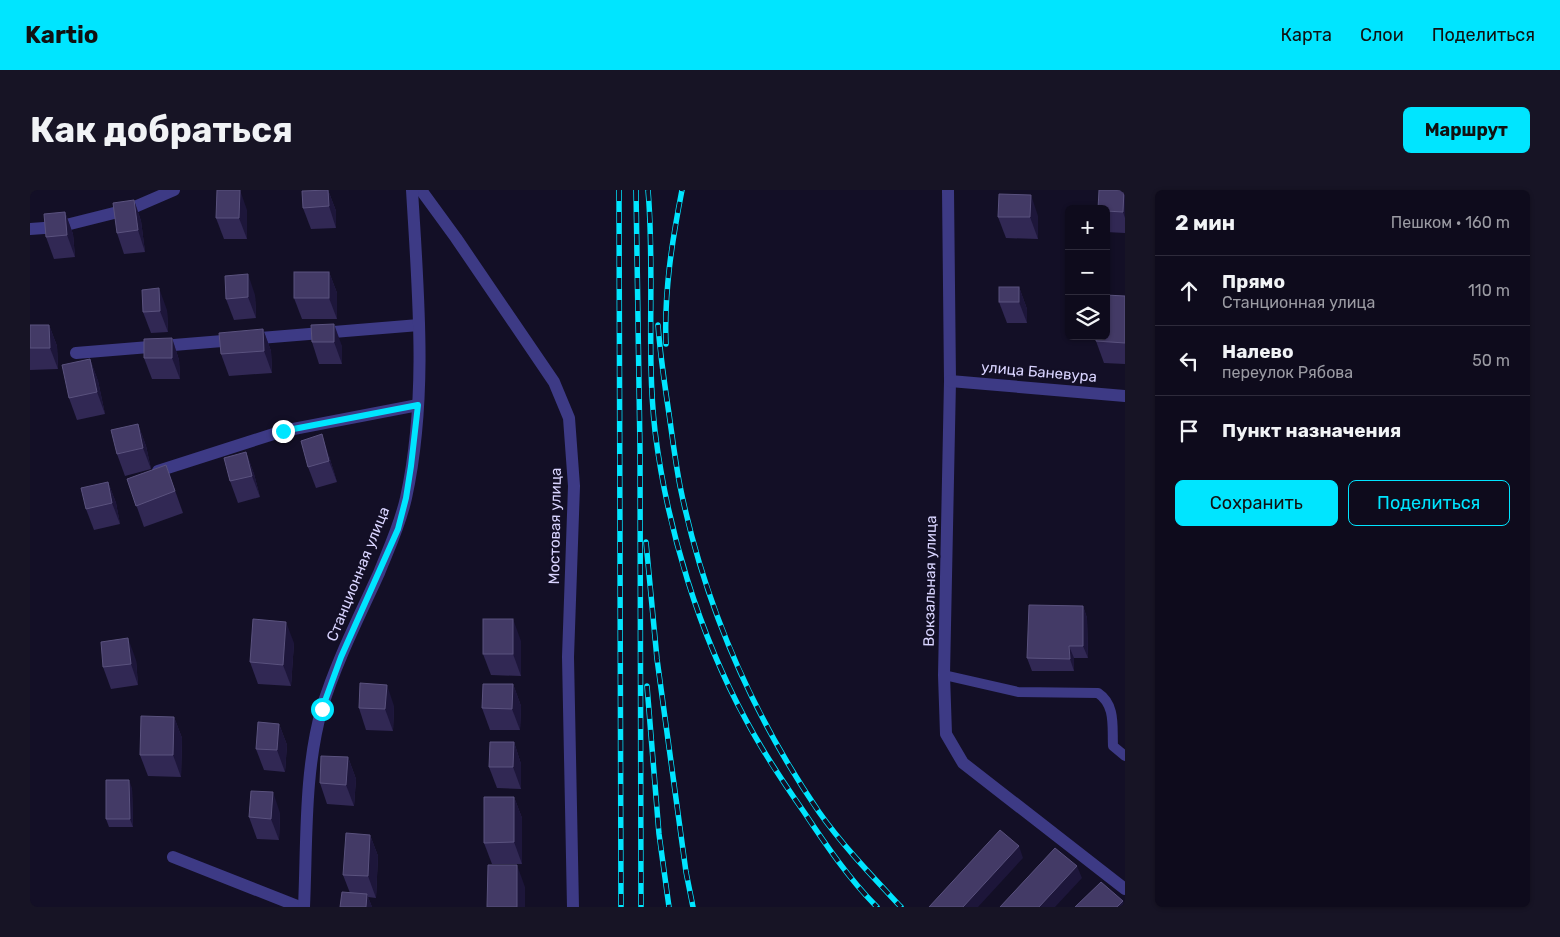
<!DOCTYPE html>
<html lang="ru">
<meta charset="utf-8">
<style>
:root{--surface:#0e0b1c;--page:#171425;--text:#f1f3f6;--muted:#9b9ba3;--line:#2e2b3b;--accent:#00e5ff}
body{margin:0;font-family:Rubik,sans-serif;background:var(--page);color:var(--text)}
.controls{position:absolute;right:15px;top:15px;display:grid;overflow:hidden;border-radius:8px;box-shadow:0 1px 4px #0004}
.controls button{width:45px;height:45px;display:grid;place-items:center;padding:0;border:0;border-bottom:1px solid var(--line);background:var(--surface);color:var(--text);font:25px sans-serif}
.stop{position:absolute;width:15px;height:15px;margin:-11px;border:4px solid #00e5ff;border-radius:50%;background:#fff}
.stop.end{background:#00e5ff;border-color:#fff;box-shadow:0 1px 5px #0008}
.list{margin:0;padding:0;list-style:none}
h2{display:flex;justify-content:space-between;align-items:center;height:65px;margin:0;padding:0 20px;font-size:21px}
h2 small{font-size:16px;font-weight:400;color:var(--muted)}
.list li{display:grid;grid-template-columns:32px 1fr auto;gap:15px;align-items:center;box-sizing:border-box;height:70px;padding:0 20px;border-top:1px solid var(--line)}
.list b{display:block;font-size:19px;white-space:nowrap}
.list p{margin:0;font-size:16px;white-space:nowrap;color:var(--muted)}
.list em{font-size:16px;font-style:normal;color:var(--muted)}
.actions{display:flex;gap:10px;padding:15px 20px}
.actions a{flex:1;padding:11px 0;border:1px solid var(--accent);border-radius:8px;text-align:center;font-size:18px;color:var(--accent)}
.actions .main{background:var(--accent);color:#111}
.icon{flex:none;width:28px;height:28px;fill:none;stroke:currentColor;stroke-width:2;stroke-linecap:round;stroke-linejoin:round}
.map{position:relative;flex:none;width:1095px;height:717px;overflow:hidden;border-radius:8px}
header{display:flex;align-items:center;gap:30px;box-sizing:border-box;height:70px;padding:0 25px;background:var(--accent);color:#111}
header strong{font-size:24px}
nav{display:flex;gap:28px;margin-inline-start:auto;font-size:18px}
.intro{display:flex;align-items:center;justify-content:space-between;box-sizing:border-box;height:120px;padding:0 30px}
h1{margin:0;font-size:35px}
.button{padding:12px 22px;border-radius:8px;background:var(--accent);color:#111;font-size:18px;font-weight:700}
main{display:flex;gap:30px;padding:0 30px}
aside{flex:1;background:var(--surface);border-radius:8px;box-shadow:0 1px 4px #0004}
.map>svg:first-child{display:block}
.lines{fill:none;stroke-linecap:round;stroke-linejoin:round}
.lane{stroke:#3d3a85;stroke-width:10}
.street{stroke:#3d3a85;stroke-width:12}
.rail-casing{stroke:#00e5ff;stroke-width:5.5}
.rail{stroke:#130f26;stroke-width:4;stroke-dasharray:11;stroke-linecap:butt}
.wall{fill:#312854}
.shaded-wall{fill:#1d163a}
.building{fill:#433a66;stroke:#5a527e}
.route{stroke:#00e5ff;stroke-width:6}
.labels{text-anchor:middle;stroke-width:4;stroke-linejoin:round;paint-order:stroke}
.street-label{font-size:15px;fill:#d9d4ff;stroke:#130f26}
</style>
<header>
<strong>Kartio</strong>
<nav><a>Карта</a><a>Слои</a><a>Поделиться</a></nav>
</header>
<div class="intro"><h1>Как добраться</h1><a class="button">Маршрут</a></div>
<main>
<div class="map">
<svg width="1095" height="717" viewBox="0 0 1095 717">
<rect width="100%" height="100%" fill="#130f26"/>
<g class="lines">
<path class="lane" d="M 914,485 L 988,502 L 1068,503 C 1086,515 1082,537 1083,556 L 1095,566"/>
<g class="street">
<path d="M 391,0 L 426,48 L 524,192 L 539,228 L 544,296 L 538,467 L 543,717"/>
<path d="M 918,0 L 920,191 L 914,485 L 916,544 L 933,573 L 1095,699"/>
<path d="M 0,39 L 28,37 L 100,19 L 144,0"/>
<path d="M 46,163 L 389,135"/>
<path d="M 920,191 L 1095,206"/>
<path d="M 128,281 L 253,241 L 388,215"/>
<path d="M 143,667 L 270,717"/>
<path d="M 274,717 C 277,652 274,581 292,518 C 306,472 329,427 349,383 C 359,358 370,335 376,308 C 398,207 388,102 382,0"/>
</g>
<defs>
<g id="rail">
<path d="M 589,0 L 591,717"/>
<path d="M 606,0 L 610,260 L 611,717"/>
<path d="M 618,0 C 625,80 616,161 625,241 C 637,338 669,444 716,530 C 733,562 753,592 774,622 C 796,655 819,689 847,717"/>
<path d="M 628,135 C 630,163 634,190 638,217 C 642,244 645,270 650,296 C 674,413 722,524 789,622 C 813,656 843,687 871,717"/>
<path d="M 636,154 C 634,102 642,51 652,0"/>
<path d="M 616,352 L 627,469 L 656,682 L 663,717"/>
<path d="M 617,496 L 629,644 L 639,717"/>
</g>
</defs>
<use href="#rail" class="rail-casing"/>
<use href="#rail" class="rail"/>
</g>
<g class="wall">
<path d="M 298,0 L 306,21 L 306,38 L 281,39 L 273,18 Z"/>
<path d="M 1095,0 L 1095,43 L 1076,42 L 1076,19 Z"/>
<path d="M 104,10 L 111,31 L 115,62 L 94,64 L 87,43 Z"/>
<path d="M 217,20 L 217,49 L 194,49 L 186,28 Z"/>
<path d="M 35,22 L 43,44 L 45,67 L 24,69 L 16,47 Z"/>
<path d="M 1008,26 L 1008,49 L 976,48 L 968,27 Z"/>
<path d="M 299,82 L 307,103 L 307,129 L 272,129 L 264,108 Z"/>
<path d="M 989,97 L 997,119 L 997,133 L 977,133 L 969,112 Z"/>
<path d="M 225,105 L 226,128 L 204,130 L 196,109 Z"/>
<path d="M 1095,106 L 1095,174 L 1074,173 L 1066,151 Z"/>
<path d="M 137,120 L 138,142 L 121,143 L 113,122 Z"/>
<path d="M 0,135 L 19,135 L 27,156 L 28,179 L 0,180 Z"/>
<path d="M 281,135 L 312,156 L 312,174 L 289,174 L 282,152 Z"/>
<path d="M 233,139 L 241,161 L 242,183 L 199,186 L 191,164 Z"/>
<path d="M 142,148 L 149,170 L 150,189 L 122,189 L 114,168 Z"/>
<path d="M 60,169 L 68,191 L 75,224 L 47,230 L 39,208 Z"/>
<path d="M 108,234 L 116,256 L 121,279 L 95,286 L 87,264 Z"/>
<path d="M 216,262 L 224,284 L 230,307 L 208,313 L 200,291 Z"/>
<path d="M 299,266 L 307,292 L 286,298 L 278,277 Z"/>
<path d="M 136,275 L 153,323 L 114,337 L 97,289 Z"/>
<path d="M 78,292 L 86,313 L 90,334 L 64,340 L 56,319 Z"/>
<path d="M 1053,416 L 1057,428 L 1058,468 L 1044,468 L 1044,481 L 1002,481 L 997,468 Z"/>
<path d="M 491,451 L 491,486 L 461,485 L 453,464 Z"/>
<path d="M 264,453 L 261,496 L 228,494 L 220,472 Z"/>
<path d="M 106,470 L 108,495 L 81,499 L 73,477 Z"/>
<path d="M 483,494 L 491,516 L 490,540 L 460,540 L 452,518 Z"/>
<path d="M 364,516 L 363,541 L 336,540 L 329,518 Z"/>
<path d="M 144,527 L 152,548 L 151,587 L 118,586 L 110,565 Z"/>
<path d="M 249,534 L 257,555 L 255,582 L 234,580 L 226,559 Z"/>
<path d="M 484,552 L 491,574 L 491,599 L 467,598 L 459,577 Z"/>
<path d="M 318,567 L 326,589 L 324,616 L 297,614 L 290,593 Z"/>
<path d="M 102,598 L 103,637 L 79,637 L 76,629 Z"/>
<path d="M 484,607 L 492,628 L 492,674 L 462,674 L 454,653 Z"/>
<path d="M 250,623 L 249,650 L 227,649 L 219,627 Z"/>
<path d="M 340,645 L 348,666 L 346,708 L 338,707 L 342,717 L 310,717 L 320,703 L 313,685 Z"/>
</g>
<g class="shaded-wall">
<path d="M 210,0 L 217,20 L 217,49 L 209,28 Z"/>
<path d="M 298,0 L 306,21 L 306,38 L 299,16 Z"/>
<path d="M 1094,0 L 1095,0 L 1095,28 L 1093,22 Z"/>
<path d="M 1001,5 L 1008,26 L 1008,49 L 1000,27 Z"/>
<path d="M 104,10 L 111,31 L 115,62 L 108,40 Z"/>
<path d="M 35,22 L 43,44 L 45,67 L 37,45 Z"/>
<path d="M 299,82 L 307,103 L 307,129 L 299,108 Z"/>
<path d="M 218,84 L 225,105 L 226,128 L 218,107 Z"/>
<path d="M 989,97 L 997,119 L 997,133 L 989,112 Z"/>
<path d="M 129,98 L 137,120 L 138,142 L 130,121 Z"/>
<path d="M 304,134 L 312,156 L 312,174 L 304,152 Z"/>
<path d="M 19,135 L 27,156 L 28,179 L 20,158 Z"/>
<path d="M 233,139 L 241,161 L 242,183 L 234,161 Z"/>
<path d="M 142,148 L 149,170 L 150,189 L 142,168 Z"/>
<path d="M 60,169 L 68,191 L 75,224 L 67,202 Z"/>
<path d="M 108,234 L 116,256 L 121,279 L 113,258 Z"/>
<path d="M 292,244 L 299,266 L 307,292 L 299,271 Z"/>
<path d="M 216,262 L 224,284 L 230,307 L 222,286 Z"/>
<path d="M 78,292 L 86,313 L 90,334 L 82,313 Z"/>
<path d="M 1053,416 L 1057,428 L 1058,468 L 1053,456 Z"/>
<path d="M 483,429 L 491,451 L 491,486 L 483,464 Z"/>
<path d="M 256,432 L 264,453 L 261,496 L 253,475 Z"/>
<path d="M 98,448 L 106,470 L 108,495 L 101,474 Z"/>
<path d="M 1039,456 L 1044,468 L 1044,481 L 1040,469 Z"/>
<path d="M 483,494 L 491,516 L 490,540 L 482,519 Z"/>
<path d="M 357,495 L 364,516 L 363,541 L 355,519 Z"/>
<path d="M 144,527 L 152,548 L 151,587 L 143,565 Z"/>
<path d="M 249,534 L 257,555 L 255,582 L 247,560 Z"/>
<path d="M 484,552 L 491,574 L 491,599 L 483,577 Z"/>
<path d="M 318,567 L 326,589 L 324,616 L 316,595 Z"/>
<path d="M 99,590 L 102,598 L 103,637 L 100,629 Z"/>
<path d="M 243,602 L 250,623 L 249,650 L 241,629 Z"/>
<path d="M 484,607 L 492,628 L 492,674 L 484,652 Z"/>
<path d="M 340,645 L 348,666 L 346,708 L 338,686 Z"/>
<path d="M 989,656 L 993,668 L 948,717 L 933,717 Z"/>
<path d="M 487,675 L 495,697 L 495,717 L 487,717 Z"/>
<path d="M 1047,676 L 1052,688 L 1025,717 L 1009,717 Z"/>
<path d="M 337,704 L 342,717 L 336,717 Z"/>
<path d="M 1093,711 L 1095,717 L 1087,717 Z"/>
</g>
<g class="building">
<path d="M 187,0 L 210,0 L 209,28 L 186,28 Z"/>
<path d="M 298,0 L 299,16 L 273,18 L 272,1 Z"/>
<path d="M 1069,0 L 1094,0 L 1093,22 L 1076,21 L 1076,19 L 1068,19 Z"/>
<path d="M 969,4 L 1001,5 L 1000,27 L 968,27 Z"/>
<path d="M 104,10 L 108,40 L 87,43 L 83,13 Z"/>
<path d="M 35,22 L 37,45 L 16,47 L 14,24 Z"/>
<rect x="264" y="82" width="35" height="26"/>
<path d="M 218,84 L 218,107 L 196,109 L 195,86 Z"/>
<rect x="969" y="97" width="20" height="15"/>
<path d="M 129,98 L 130,121 L 113,122 L 112,100 Z"/>
<path d="M 1076,105 L 1095,106 L 1095,153 L 1066,151 L 1066,146 L 1076,146 Z"/>
<path d="M 304,134 L 304,152 L 282,152 L 281,135 Z"/>
<path d="M 0,135 L 19,135 L 20,158 L 0,158 Z"/>
<path d="M 233,139 L 234,161 L 191,164 L 189,143 Z"/>
<path d="M 142,148 L 142,168 L 114,168 L 114,149 Z"/>
<path d="M 60,169 L 67,202 L 39,208 L 32,175 Z"/>
<path d="M 108,234 L 113,258 L 87,264 L 81,240 Z"/>
<path d="M 292,244 L 299,271 L 278,277 L 271,251 Z"/>
<path d="M 216,262 L 222,286 L 200,291 L 194,268 Z"/>
<path d="M 136,275 L 145,301 L 106,316 L 97,289 Z"/>
<path d="M 78,292 L 82,313 L 56,319 L 51,298 Z"/>
<path d="M 999,415 L 1053,416 L 1053,456 L 1039,456 L 1040,469 L 997,468 Z"/>
<path d="M 223,429 L 256,432 L 253,475 L 220,472 Z"/>
<rect x="453" y="429" width="30" height="35"/>
<path d="M 98,448 L 101,474 L 73,477 L 71,452 Z"/>
<path d="M 330,493 L 357,495 L 355,519 L 329,518 Z"/>
<path d="M 453,494 L 483,494 L 482,519 L 452,518 Z"/>
<path d="M 111,526 L 144,527 L 143,565 L 110,565 Z"/>
<path d="M 228,532 L 249,534 L 247,560 L 226,559 Z"/>
<path d="M 460,552 L 484,552 L 483,577 L 459,577 Z"/>
<path d="M 291,566 L 318,567 L 316,595 L 290,593 Z"/>
<path d="M 76,590 L 99,590 L 100,629 L 76,629 Z"/>
<path d="M 221,601 L 243,602 L 241,629 L 219,627 Z"/>
<path d="M 454,607 L 484,607 L 484,652 L 454,653 Z"/>
<path d="M 970,640 L 989,656 L 933,717 L 899,717 Z"/>
<path d="M 316,643 L 340,645 L 338,686 L 313,685 Z"/>
<path d="M 1025,658 L 1047,676 L 1009,717 L 970,717 Z"/>
<path d="M 458,675 L 487,675 L 487,717 L 457,717 Z"/>
<path d="M 1071,692 L 1093,711 L 1087,717 L 1045,717 Z"/>
<path d="M 312,702 L 337,704 L 336,717 L 310,717 Z"/>
</g>
<g class="lines">
<path class="route" d="M 253,241 L 388,215 L 381,276 L 376,308 L 368,339 L 311,467 L 292,519"/>
</g>
<g class="labels">
<g class="street-label">
<text transform="translate(1009 182) rotate(5)" y="5">улица Баневура</text>
<text transform="translate(525 336) rotate(-89)" y="5">Мостовая улица</text>
<text transform="translate(328 384) rotate(-68)" y="5">Станционная улица</text>
<text transform="translate(900 391) rotate(-89)" y="5">Вокзальная улица</text>
</g>
</g>
</svg>
<div class="controls">
<button>+</button>
<button>−</button>
<button><svg class="icon" aria-label="layers" viewBox="0 0 24 24"><path d="M12 4l9 5-9 5-9-5zM3 14l9 5 9-5"/></svg></button>
</div>
<div class="stop" style="left:292px;top:519px"></div>
<div class="stop end" style="left:253px;top:241px"></div>
</div>
<aside>
<h2>2 мин<small>Пешком · 160 m</small></h2>
<ul class="list">
<li><svg class="icon" aria-label="ahead" viewBox="0 0 24 24"><path d="M12 20V5M6 11l6-6 6 6"/></svg><div><b>Прямо</b><p>Станционная улица</p></div><em>110 m</em></li>
<li><svg class="icon" aria-label="left" viewBox="0 0 24 24"><path d="M17 20v-9H6M10 6l-5 5 5 5"/></svg><div><b>Налево</b><p>переулок Рябова</p></div><em>50 m</em></li>
<li><svg class="icon" aria-label="arrive" viewBox="0 0 24 24"><path d="M6 21V4h12l-3 4 3 4H6"/></svg><div><b>Пункт назначения</b></div></li>
</ul>
<div class="actions"><a class="main">Сохранить</a><a>Поделиться</a></div>
</aside>
</main>
